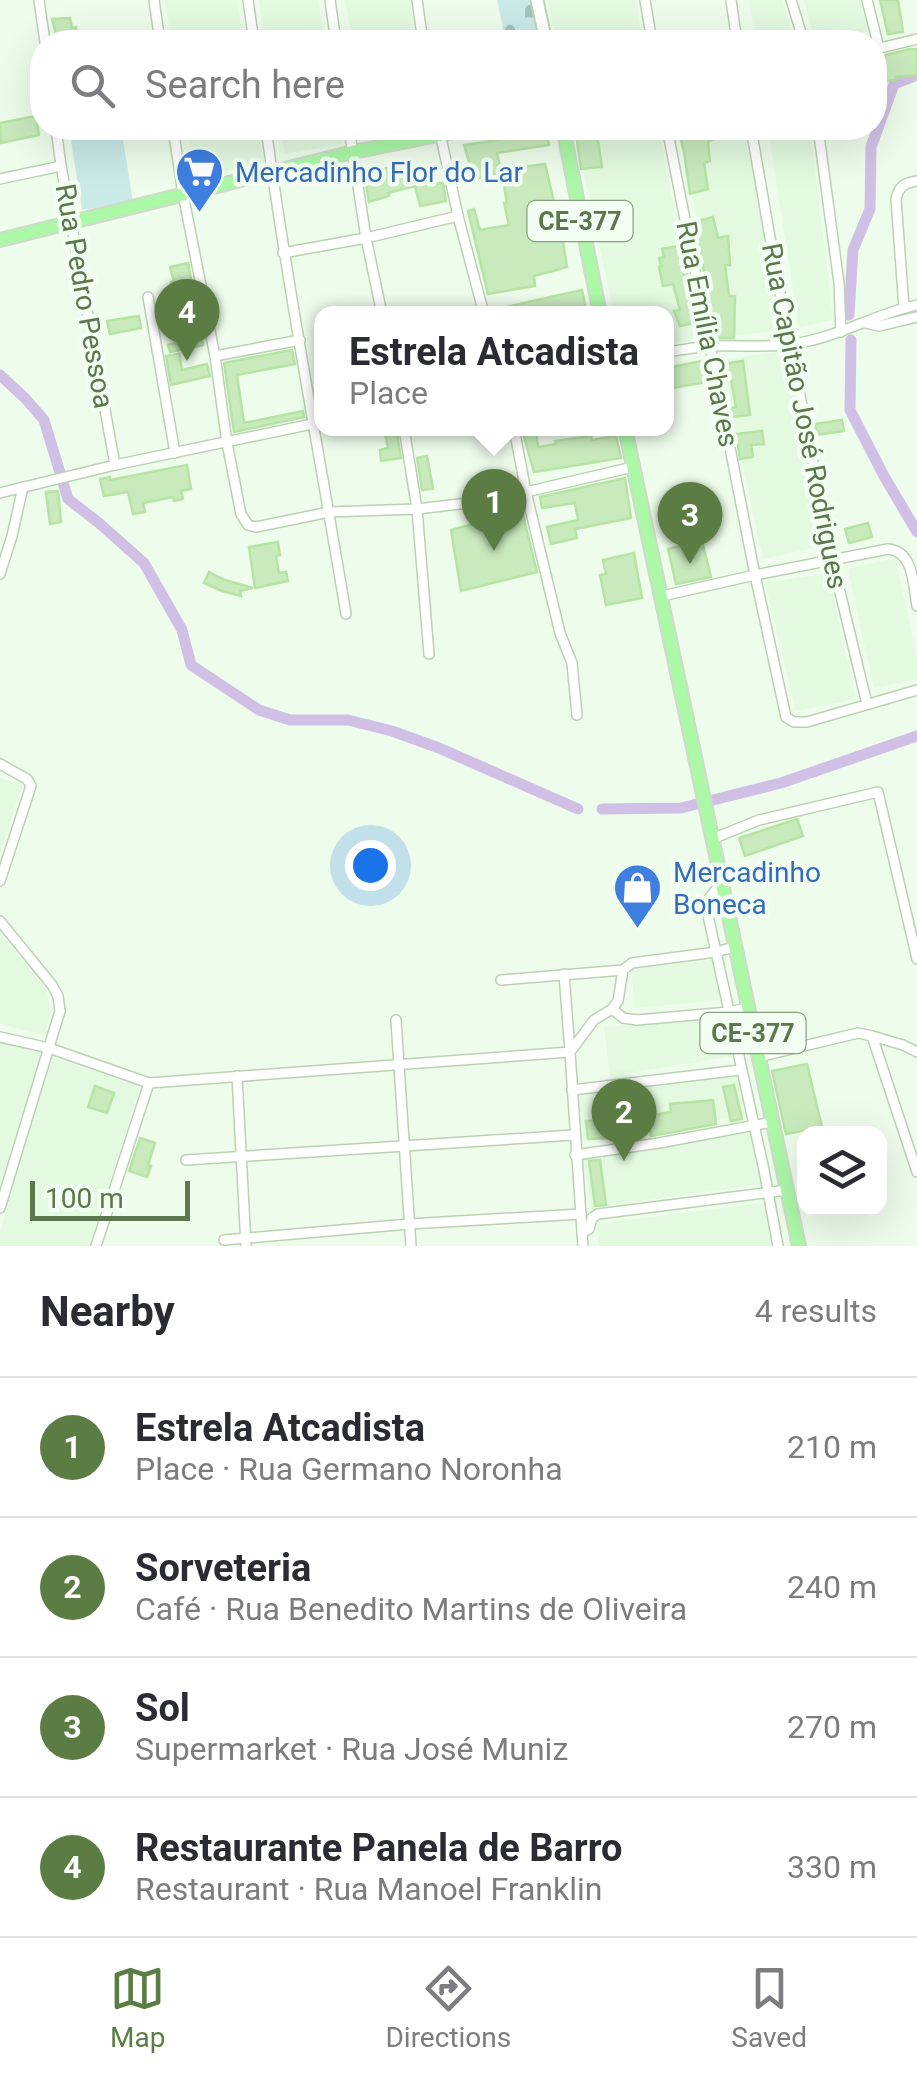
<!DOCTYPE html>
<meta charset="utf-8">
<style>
:root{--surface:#fff;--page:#f2f2f3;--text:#2b2b33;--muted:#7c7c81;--line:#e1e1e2;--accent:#5b7d43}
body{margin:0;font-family:Roboto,sans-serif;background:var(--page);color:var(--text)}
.controls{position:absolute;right:30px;bottom:30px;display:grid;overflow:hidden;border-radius:20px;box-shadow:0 10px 40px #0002}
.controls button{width:90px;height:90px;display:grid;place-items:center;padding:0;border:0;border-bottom:2px solid var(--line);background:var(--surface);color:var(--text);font:50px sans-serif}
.scale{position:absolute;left:30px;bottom:25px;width:160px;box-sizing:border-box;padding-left:10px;border:5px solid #5c774e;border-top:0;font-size:28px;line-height:35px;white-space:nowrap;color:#5c774e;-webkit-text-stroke:8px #f3fef2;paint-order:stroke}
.you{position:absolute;left:370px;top:865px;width:35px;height:35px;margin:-25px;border:8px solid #fff;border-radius:50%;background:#1a73e8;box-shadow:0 0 0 15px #1a73e833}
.badge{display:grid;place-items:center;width:65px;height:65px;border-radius:50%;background:var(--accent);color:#fff;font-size:32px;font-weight:700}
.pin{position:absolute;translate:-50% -82px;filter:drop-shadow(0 2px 5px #0008)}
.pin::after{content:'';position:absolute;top:52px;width:35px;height:30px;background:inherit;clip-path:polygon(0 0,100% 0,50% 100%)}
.popup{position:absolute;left:314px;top:306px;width:360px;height:130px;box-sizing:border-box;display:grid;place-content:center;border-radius:20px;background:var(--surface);filter:drop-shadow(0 2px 8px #0005);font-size:32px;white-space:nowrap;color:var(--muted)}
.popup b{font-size:38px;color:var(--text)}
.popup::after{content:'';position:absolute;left:50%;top:100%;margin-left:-20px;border:20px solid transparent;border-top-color:var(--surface)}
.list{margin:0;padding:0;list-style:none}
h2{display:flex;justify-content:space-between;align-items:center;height:130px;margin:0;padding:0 40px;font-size:42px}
h2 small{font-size:32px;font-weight:400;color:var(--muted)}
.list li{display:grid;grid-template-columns:65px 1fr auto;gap:30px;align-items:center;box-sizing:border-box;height:140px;padding:0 40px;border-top:2px solid var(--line)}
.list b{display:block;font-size:38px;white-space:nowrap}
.list p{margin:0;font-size:32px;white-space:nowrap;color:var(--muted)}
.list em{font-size:32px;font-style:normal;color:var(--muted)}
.icon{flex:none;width:55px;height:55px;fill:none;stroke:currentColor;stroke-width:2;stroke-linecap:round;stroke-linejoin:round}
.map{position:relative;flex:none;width:917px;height:1246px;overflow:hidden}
.search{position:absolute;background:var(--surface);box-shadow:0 10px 40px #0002;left:30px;right:30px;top:30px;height:110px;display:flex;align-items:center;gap:25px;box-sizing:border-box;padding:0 35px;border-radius:40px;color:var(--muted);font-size:38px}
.sheet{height:690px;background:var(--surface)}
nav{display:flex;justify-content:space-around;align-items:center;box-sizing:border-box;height:140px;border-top:2px solid var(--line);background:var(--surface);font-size:28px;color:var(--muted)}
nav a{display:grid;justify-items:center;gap:5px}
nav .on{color:var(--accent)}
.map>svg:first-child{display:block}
.residential{fill:#e3f9e0}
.cemetery{fill:url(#cemetery-stones)}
.garden{fill:#c9eae7}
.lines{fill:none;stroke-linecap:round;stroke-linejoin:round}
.canal{stroke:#d1c0e6;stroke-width:11}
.building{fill:#c9eabd;stroke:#b7e3a4;stroke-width:2.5}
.minor-casing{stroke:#bad1b3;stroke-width:12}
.secondary-casing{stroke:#bcd6b3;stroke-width:15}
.primary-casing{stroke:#d1d9cd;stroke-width:16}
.minor{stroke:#fff;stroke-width:9}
.secondary{stroke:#fff;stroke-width:11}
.primary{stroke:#abf8a7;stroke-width:12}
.labels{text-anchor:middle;stroke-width:9;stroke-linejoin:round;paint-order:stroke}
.shield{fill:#f3fef2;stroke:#89a07f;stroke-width:2.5}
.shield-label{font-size:25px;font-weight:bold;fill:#5c774e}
.shop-label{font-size:28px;fill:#366cbe;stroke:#f3fef2;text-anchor:start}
.street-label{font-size:28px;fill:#5c774e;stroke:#f3fef2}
</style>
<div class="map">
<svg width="917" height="1246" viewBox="0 0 917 1246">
<defs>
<pattern id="cemetery-stones" width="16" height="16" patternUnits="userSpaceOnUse" patternTransform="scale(2.5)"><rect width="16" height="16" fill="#c9eae7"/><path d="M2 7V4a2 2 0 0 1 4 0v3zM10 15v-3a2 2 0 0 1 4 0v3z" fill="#a6c2bd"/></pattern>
</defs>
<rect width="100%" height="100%" fill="#edfceb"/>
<g class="residential">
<path d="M 165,0 L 237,0 L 244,42 L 172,42 Z"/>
<path d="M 259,0 L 318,0 L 325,42 L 266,42 Z"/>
<path d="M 345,0 L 408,0 L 416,42 L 353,42 Z"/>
<path d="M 547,0 L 636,0 L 642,42 L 557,42 Z"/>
<path d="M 749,0 L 782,0 L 795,42 L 756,42 Z"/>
<path d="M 804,0 L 860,0 L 868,31 L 816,42 Z"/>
<path d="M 187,128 L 258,128 L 264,163 L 195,178 Z"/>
<path d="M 281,128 L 340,128 L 343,144 L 285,154 Z"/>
<path d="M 574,128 L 659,128 L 697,338 L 667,345 L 666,314 L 614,313 Z"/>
<path d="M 681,128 L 745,128 L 781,330 L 718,338 Z"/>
<path d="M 768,128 L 810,128 L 833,320 L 799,327 Z"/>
<path d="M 786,351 L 822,546 L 763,559 L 720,360 Z"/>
<path d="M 895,558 L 917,657 L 917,679 L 874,688 L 848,569 Z"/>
<path d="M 828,573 L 856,699 L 796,711 L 765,583 Z"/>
<path d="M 0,778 L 22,785 L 0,854 Z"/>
<path d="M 0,933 L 46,989 L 51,1011 L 45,1035 L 0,1024 Z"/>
<path d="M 713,960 L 721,1000 L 635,1008 L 631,969 Z"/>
<path d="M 726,1018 L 734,1056 L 610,1076 L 604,1027 Z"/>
<path d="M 0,1043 L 41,1052 L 0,1188 Z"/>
<path d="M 52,1057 L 140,1087 L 89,1246 L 0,1246 L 0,1232 Z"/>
<path d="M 737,1076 L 745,1115 L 583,1142 L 580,1094 Z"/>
<path d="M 750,1133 L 762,1184 L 591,1208 L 583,1158 Z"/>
<path d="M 764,1203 L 773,1246 L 599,1246 L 597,1224 Z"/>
</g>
<path class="cemetery" d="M 497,0 L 531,0 L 540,42 L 506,42 Z"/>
<path class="garden" d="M 69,128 L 121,128 L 133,202 L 82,210 Z"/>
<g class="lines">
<g class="canal">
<path d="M 849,315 L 853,250 L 870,209 L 871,147 L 894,84 L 917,75"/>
<path d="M 851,340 L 850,410 L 884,476 L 917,532"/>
<path d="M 0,375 L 25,398 L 44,420 L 68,499 L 99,523 L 144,563 L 182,630 L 191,665 L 259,710 L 290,720 L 348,720 L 392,731 L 439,748 L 578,809"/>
<path d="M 602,809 L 681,808 L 781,783 L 917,736"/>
</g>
</g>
<g class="building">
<path d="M 880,0 L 898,0 L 903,32 L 888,34 Z"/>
<path d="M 70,18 L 72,28 L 76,27 L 77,42 L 58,42 L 52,19 Z"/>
<path d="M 910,49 L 917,49 L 917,75 L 896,77 L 896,80 L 887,81 L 882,56 Z"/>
<path d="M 36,116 L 39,135 L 1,143 L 0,123 Z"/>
<path d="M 575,128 L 596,128 L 602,167 L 581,169 Z"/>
<path d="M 678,128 L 711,128 L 714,139 L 708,142 L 710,161 L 704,163 L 708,189 L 690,194 L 684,152 Z"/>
<path d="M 547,133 L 549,145 L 497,153 L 501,170 L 545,164 L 562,236 L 567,267 L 534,276 L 535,286 L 488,294 L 468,211 L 474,209 L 480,230 L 509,225 L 504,203 L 507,203 L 502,173 L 474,179 L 464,145 Z"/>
<path d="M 411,161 L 417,186 L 443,183 L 446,201 L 420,206 L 415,186 L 388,193 L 389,196 L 369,202 L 364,171 L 396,167 L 395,165 Z"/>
<path d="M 713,217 L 718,238 L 728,236 L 730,265 L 725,265 L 729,296 L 735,296 L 734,338 L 717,338 L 694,222 Z"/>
<path d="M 679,246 L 684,274 L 687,273 L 695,314 L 692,314 L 694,323 L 680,326 L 674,311 L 680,310 L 673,284 L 663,286 L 659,267 L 661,266 L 659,258 L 664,257 L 662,249 Z"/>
<path d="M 188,263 L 203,345 L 170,352 L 168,345 L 184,341 L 175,309 L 171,282 L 174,281 L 170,267 Z"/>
<path d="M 582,290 L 587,314 L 493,314 L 492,310 Z"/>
<path d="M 139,316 L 141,328 L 110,334 L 107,321 Z"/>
<path d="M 292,350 L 295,364 L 237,375 L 244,423 L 303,411 L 304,417 L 234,432 L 224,363 Z"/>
<path d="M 179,354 L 182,370 L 207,364 L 210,376 L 171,385 L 166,356 Z"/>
<path d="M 702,361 L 707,382 L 666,389 L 666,368 Z"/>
<path d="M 743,361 L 750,415 L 732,417 L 730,408 L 736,407 L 730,375 L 724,376 L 722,364 Z"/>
<path d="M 842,420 L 844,431 L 816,435 L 815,424 Z"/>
<path d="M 384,428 L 396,428 L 401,458 L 381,461 L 380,450 L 388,448 Z"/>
<path d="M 536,431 L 538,447 L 556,444 L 555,441 L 591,436 L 592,440 L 616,436 L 621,458 L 534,472 L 523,433 Z"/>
<path d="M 762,431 L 764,444 L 751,445 L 753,457 L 740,459 L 736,434 Z"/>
<path d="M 427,456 L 433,489 L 422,490 L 417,458 Z"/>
<path d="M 187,465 L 191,489 L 181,491 L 183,499 L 174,501 L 173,497 L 143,503 L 145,512 L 133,514 L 128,492 L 104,496 L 100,479 L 110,477 L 110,480 Z"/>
<path d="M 625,478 L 631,518 L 575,529 L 577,538 L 551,544 L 547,527 L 578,520 L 575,503 L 542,508 L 540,497 Z"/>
<path d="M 58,491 L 61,522 L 50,524 L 46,492 Z"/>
<path d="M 522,511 L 537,572 L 461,591 L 451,530 Z"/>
<path d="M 868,523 L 872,537 L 849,543 L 845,529 Z"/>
<path d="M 702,541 L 711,577 L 676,584 L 668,549 Z"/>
<path d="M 278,542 L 280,555 L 276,556 L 279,573 L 286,572 L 288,581 L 255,588 L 249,547 Z"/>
<path d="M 634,553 L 642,598 L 606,605 L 600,575 L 606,574 L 603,560 Z"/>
<path d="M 209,572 L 225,580 L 253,588 L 240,591 L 241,596 L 222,591 L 204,583 Z"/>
<path d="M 797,819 L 803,836 L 745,856 L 739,838 Z"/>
<path d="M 807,1064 L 822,1127 L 786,1134 L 772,1071 Z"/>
<path d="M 734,1085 L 742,1119 L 731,1121 L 723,1087 Z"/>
<path d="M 95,1086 L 114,1093 L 107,1113 L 88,1107 Z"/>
<path d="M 713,1100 L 716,1124 L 651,1136 L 647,1116 L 671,1112 L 670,1104 Z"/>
<path d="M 606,1120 L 608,1138 L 588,1139 L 586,1121 Z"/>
<path d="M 140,1138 L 155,1143 L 148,1165 L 151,1166 L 147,1177 L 129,1171 Z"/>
<path d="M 600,1160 L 606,1205 L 595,1206 L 589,1161 Z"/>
</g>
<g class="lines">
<defs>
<g id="minor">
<path d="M 39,0 L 45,42"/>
<path d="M 154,0 L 160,42"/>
<path d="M 248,0 L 254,42"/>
<path d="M 330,0 L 336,42"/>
<path d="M 417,0 L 423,42"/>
<path d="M 645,0 L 652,42"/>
<path d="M 731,0 L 737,42"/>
<path d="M 791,0 L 804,42"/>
<path d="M 867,0 L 879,48"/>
<path d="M 876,49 L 917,39"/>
<path d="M 56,128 L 61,166 L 115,465"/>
<path d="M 173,128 L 183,194 L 215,356 L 227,443 L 241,514 L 248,525 L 256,527 L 329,512 L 417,509 L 468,503 L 526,492 L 633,467"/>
<path d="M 266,128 C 288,290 319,452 346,614"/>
<path d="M 349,128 L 366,238 L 382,314"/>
<path d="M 439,128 L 458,216 L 484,314"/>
<path d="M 667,128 L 755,575 L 786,717 L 794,722 L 807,722 L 917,690"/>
<path d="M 751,128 L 777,278 L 832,559 L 867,704"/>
<path d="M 818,128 L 839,283 L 841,332"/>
<path d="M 0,179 L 61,166"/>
<path d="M 283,253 L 366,238 L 458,216"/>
<path d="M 148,297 L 175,453"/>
<path d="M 904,308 L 896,199 C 899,186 904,183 917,181"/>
<path d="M 866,323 L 879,326 L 917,317"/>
<path d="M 666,352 C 682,350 697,347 713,346 C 739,345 766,348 791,344 C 836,339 874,314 917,305"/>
<path d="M 215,356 L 300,340"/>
<path d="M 404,428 L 417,509 L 429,654"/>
<path d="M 514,428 L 526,492 L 560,633 L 572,663 L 577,715"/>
<path d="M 0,493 L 115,465 L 322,422"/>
<path d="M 0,574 L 12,536 L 23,487"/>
<path d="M 662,596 L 755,575 L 888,549 C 914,551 913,585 917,606"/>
<path d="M 0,764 L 27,779 L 31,786 L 0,881"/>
<path d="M 712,839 L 759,820 L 878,792 L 917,959"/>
<path d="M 721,883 L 708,900 L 707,911 L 764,1170 L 778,1246"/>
<path d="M 0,921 L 52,985 L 58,996 L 60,1011 L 0,1208"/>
<path d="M 501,980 L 623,970 L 632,963 L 716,952 L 734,947"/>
<path d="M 612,1009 L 623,1018 L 637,1020 L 729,1012 L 747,1008"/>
<path d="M 396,1020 L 411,1246"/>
<path d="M 872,1036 L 903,1045 L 917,1052"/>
<path d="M 0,1037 L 49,1048 L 149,1083 L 570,1052 L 564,974"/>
<path d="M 758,1057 L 858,1033 L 872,1036 L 917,1172"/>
<path d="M 237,1076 L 246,1246"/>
<path d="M 572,1090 L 740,1070"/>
<path d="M 575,1155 L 659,1143 L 772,1122"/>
<path d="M 186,1160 L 574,1135"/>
<path d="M 582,1232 L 589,1229 L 592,1218 L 598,1214 L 788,1190"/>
<path d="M 224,1240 L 409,1224 L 581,1214"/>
<path d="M 96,1246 L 149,1083"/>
<path d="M 583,1246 L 570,1052 L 594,1020 L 612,1009 L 618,1001 L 623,970"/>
</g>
<path id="secondary" d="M 537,0 L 546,42"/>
<g id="primary">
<path d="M 563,128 L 600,314"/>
<path d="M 0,240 L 353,152 L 473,128"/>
<path d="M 625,428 L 799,1246"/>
</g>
</defs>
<use href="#minor" class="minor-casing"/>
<use href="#secondary" class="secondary-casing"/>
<use href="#primary" class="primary-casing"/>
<use href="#minor" class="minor"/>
<use href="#secondary" class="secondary"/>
<use href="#primary" class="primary"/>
</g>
<defs>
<symbol id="supermarket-pin" viewBox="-11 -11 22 30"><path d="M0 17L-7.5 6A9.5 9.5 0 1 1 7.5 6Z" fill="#3f7fe0" stroke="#f3fef2"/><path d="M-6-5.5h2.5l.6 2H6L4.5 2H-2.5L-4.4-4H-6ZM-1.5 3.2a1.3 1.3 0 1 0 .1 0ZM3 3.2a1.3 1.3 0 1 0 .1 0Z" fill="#fff"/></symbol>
<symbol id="shop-pin" viewBox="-11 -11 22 30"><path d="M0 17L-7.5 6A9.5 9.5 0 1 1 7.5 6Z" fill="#3f7fe0" stroke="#f3fef2"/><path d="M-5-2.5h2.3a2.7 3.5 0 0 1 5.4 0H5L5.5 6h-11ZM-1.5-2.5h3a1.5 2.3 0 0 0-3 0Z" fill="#fff"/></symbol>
</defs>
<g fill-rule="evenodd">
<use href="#supermarket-pin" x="172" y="144" width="55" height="75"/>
<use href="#shop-pin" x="610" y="860" width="55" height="75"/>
</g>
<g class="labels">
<g class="shield">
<rect x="527.5" y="201" width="105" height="40" rx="8"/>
<rect x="700.5" y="1013" width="105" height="40" rx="8"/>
</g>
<g class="shield-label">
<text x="580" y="230">CE-377</text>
<text x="753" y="1042">CE-377</text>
</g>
<g class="shop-label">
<text x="235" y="182">Mercadinho Flor do Lar</text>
<text x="673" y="882">Mercadinho<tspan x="673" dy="32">Boneca</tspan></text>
</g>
<g class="street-label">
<text transform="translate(85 296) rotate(80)" y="10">Rua Pedro Pessoa</text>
<text transform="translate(708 334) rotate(79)" y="10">Rua Emília Chaves</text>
<text transform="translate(805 416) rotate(79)" y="10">Rua Capitão José Rodrigues</text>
</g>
</g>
</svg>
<div class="controls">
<button><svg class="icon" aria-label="layers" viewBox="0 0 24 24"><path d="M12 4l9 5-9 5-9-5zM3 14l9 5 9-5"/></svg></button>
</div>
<div class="scale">100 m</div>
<div class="you"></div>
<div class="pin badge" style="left:494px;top:551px">1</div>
<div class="popup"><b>Estrela Atcadista</b>Place</div>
<div class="pin badge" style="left:624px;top:1161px">2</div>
<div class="pin badge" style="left:690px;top:564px">3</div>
<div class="pin badge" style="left:187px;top:361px">4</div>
<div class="search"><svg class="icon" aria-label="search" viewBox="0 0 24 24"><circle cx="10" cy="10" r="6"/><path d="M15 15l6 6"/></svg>Search here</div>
</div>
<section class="sheet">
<h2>Nearby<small>4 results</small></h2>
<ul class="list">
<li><span class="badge">1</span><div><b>Estrela Atcadista</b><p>Place · Rua Germano Noronha</p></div><em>210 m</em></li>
<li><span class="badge">2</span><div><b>Sorveteria</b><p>Café · Rua Benedito Martins de Oliveira</p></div><em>240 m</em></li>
<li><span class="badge">3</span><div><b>Sol</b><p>Supermarket · Rua José Muniz</p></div><em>270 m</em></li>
<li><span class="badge">4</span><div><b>Restaurante Panela de Barro</b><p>Restaurant · Rua Manoel Franklin</p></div><em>330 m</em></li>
</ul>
</section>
<nav>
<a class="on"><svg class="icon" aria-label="map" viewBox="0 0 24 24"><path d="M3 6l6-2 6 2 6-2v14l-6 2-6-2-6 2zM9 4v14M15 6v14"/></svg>Map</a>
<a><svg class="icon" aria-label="directions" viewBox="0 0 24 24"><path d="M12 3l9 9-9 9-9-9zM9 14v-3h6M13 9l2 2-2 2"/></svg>Directions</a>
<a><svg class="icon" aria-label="saved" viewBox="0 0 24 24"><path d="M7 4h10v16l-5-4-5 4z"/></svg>Saved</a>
</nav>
